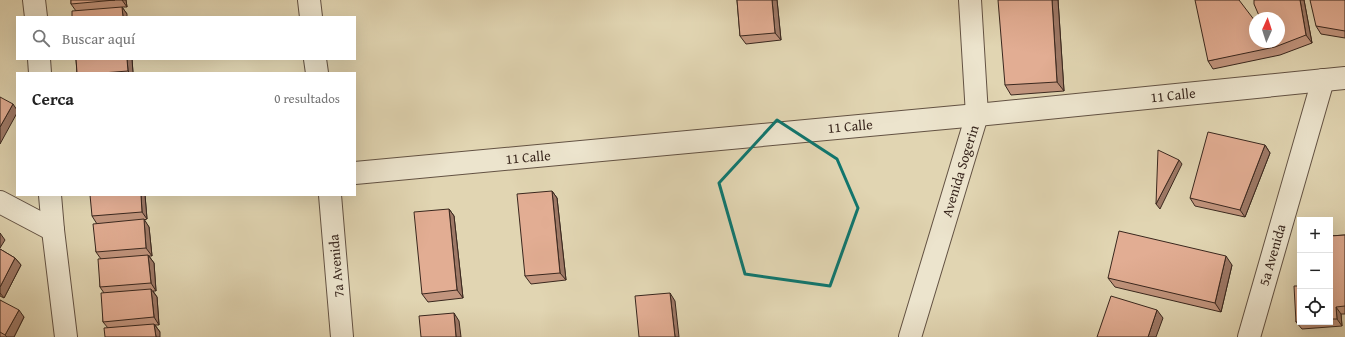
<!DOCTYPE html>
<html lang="es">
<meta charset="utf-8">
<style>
:root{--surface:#fff;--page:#f6f6f6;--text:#222;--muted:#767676;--line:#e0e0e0}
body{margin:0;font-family:"Gentium Book Plus",serif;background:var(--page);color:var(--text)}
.controls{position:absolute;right:12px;bottom:12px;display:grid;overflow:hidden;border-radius:0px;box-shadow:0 4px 16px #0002}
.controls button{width:36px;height:36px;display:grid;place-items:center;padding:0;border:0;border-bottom:1px solid var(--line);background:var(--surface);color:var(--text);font:20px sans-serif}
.compass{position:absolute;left:1249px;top:12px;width:36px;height:36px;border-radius:50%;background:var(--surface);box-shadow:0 4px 16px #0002;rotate:3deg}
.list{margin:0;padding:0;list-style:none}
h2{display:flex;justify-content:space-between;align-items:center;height:52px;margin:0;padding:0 16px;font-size:17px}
h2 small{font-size:13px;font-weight:400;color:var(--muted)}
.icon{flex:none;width:22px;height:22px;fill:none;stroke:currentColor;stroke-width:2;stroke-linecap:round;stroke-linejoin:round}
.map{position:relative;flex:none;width:1345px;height:337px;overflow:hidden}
.search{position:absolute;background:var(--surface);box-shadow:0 4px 16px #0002;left:16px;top:16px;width:340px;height:44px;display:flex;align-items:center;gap:10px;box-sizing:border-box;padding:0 14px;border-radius:0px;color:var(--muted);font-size:15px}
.panel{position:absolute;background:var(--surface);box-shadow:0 4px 16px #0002;left:16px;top:72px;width:340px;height:124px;border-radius:0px}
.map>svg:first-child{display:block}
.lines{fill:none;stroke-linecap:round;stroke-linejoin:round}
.minor-casing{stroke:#635243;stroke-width:24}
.minor{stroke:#ece4cd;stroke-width:22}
.wall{fill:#c2957e;stroke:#39271e}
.shaded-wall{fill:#9e7967;stroke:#39271e}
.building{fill:#e2ad93;stroke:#39271e}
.marked{fill:none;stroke:#0f766e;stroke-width:3;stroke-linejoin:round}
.labels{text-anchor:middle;stroke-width:3;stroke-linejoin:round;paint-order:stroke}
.street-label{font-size:14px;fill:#39271e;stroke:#ece4cd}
</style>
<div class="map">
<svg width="1345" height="337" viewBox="0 0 1345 337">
<rect width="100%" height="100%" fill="#e1d5b2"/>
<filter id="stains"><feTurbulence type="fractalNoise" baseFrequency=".005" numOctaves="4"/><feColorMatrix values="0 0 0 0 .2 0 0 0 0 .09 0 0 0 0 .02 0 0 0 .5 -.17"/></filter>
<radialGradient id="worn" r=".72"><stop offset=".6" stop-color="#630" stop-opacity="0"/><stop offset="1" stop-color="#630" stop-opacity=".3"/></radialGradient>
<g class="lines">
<defs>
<g id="minor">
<path d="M 34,0 L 36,17"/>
<path d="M 309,0 L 311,17"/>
<path d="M 39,59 L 40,73"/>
<path d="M 315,59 L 317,73"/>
<path d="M 355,173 L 977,115 L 1345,78"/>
<path d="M 50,195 L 53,230 L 66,337"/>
<path d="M 330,195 L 342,337"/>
<path d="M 0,202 L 53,230"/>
<path d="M 910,337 L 977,115 L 970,0"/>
<path d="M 1249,337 L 1323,80"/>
</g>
</defs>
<use href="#minor" class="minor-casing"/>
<use href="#minor" class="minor"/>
</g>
<g class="wall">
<path d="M 71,0 L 126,0 L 127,7 L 122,7 L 127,14 L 76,11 L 71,4 Z"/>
<path d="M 737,0 L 777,0 L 781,40 L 746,44 L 740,36 Z"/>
<path d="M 1058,0 L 1064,91 L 1011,95 L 1005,85 Z"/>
<path d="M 1304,0 L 1312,43 L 1280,55 L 1213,69 L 1208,61 L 1274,45 Z"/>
<path d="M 1345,0 L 1345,38 L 1321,34 L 1316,26 Z"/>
<path d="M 76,59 L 132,59 L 133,73 L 77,73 Z"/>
<path d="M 1265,145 L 1270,153 L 1245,217 L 1195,206 L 1190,198 Z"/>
<path d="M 552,191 L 557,198 L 566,280 L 531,284 L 525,276 Z"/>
<path d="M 145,195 L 147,219 L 144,220 L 149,227 L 152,256 L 149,256 L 154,263 L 156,291 L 153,291 L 157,297 L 159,325 L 155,325 L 160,332 L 108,328 L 103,322 L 104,293 L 100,287 L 101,259 L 96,252 L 97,224 L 92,216 Z"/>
<path d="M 449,209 L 454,216 L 463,298 L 428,302 L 422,294 Z"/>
<path d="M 1345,235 L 1345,314 L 1341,314 L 1342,326 L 1302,329 L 1296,322 L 1300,286 L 1300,322 L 1330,322 L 1330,236 Z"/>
<path d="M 0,249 L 15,258 L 21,265 L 4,298 L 0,296 Z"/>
<path d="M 1232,265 L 1221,312 L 1115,287 L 1108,278 Z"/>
<path d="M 0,300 L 24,317 L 14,337 L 0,337 Z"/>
</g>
<g class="shaded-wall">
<path d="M 122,0 L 126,0 L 127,7 Z"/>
<path d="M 772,0 L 777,0 L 781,40 L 775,33 Z"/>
<path d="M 1052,0 L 1058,0 L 1064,91 L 1057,82 Z"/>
<path d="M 1300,0 L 1304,0 L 1312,43 L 1306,35 Z"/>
<path d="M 122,7 L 127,14 L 127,17 L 123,17 Z"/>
<path d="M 127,59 L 132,59 L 133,73 L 130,73 L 128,71 Z"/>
<path d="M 13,104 L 17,110 L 17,113 L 0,144 L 0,127 Z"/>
<path d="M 1265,145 L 1270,153 L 1245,217 L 1240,210 Z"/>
<path d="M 1179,160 L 1182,164 L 1160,209 L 1156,204 Z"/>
<path d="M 552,191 L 557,198 L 566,280 L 560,273 Z"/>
<path d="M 141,195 L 145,195 L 147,219 L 142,212 Z"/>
<path d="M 449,209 L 454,216 L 463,298 L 457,290 Z"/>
<path d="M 144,219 L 149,227 L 152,256 L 146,248 Z"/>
<path d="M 0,233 L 5,240 L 0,248 Z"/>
<path d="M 148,255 L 154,263 L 156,291 L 151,283 Z"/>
<path d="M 1226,256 L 1232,265 L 1221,312 L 1215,303 Z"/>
<path d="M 15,258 L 21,265 L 4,298 L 0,293 L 0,287 Z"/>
<path d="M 151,289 L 157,297 L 159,325 L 154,317 Z"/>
<path d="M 670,293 L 675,301 L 679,337 L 675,337 Z"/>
<path d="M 1336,307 L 1341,314 L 1342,326 L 1337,319 Z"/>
<path d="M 19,310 L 24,317 L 14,337 L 7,337 L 5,335 Z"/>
<path d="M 1157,310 L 1163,318 L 1156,337 L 1148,337 Z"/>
<path d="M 454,313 L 459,321 L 461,337 L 456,337 Z"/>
<path d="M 154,324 L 160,332 L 160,337 L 156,337 Z"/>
</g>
<g class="building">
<path d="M 71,0 L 115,0 L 71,4 Z"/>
<path d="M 737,0 L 772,0 L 775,33 L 740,36 Z"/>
<path d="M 998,0 L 1052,0 L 1057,82 L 1005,85 Z"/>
<path d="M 1195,0 L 1239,0 L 1255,21 L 1255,42 L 1271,42 L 1274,45 L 1272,42 L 1279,42 L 1279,18 L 1260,18 L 1254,4 L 1254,0 L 1300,0 L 1306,35 L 1275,47 L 1208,61 Z"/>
<path d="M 1310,0 L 1345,0 L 1345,31 L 1316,26 Z"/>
<path d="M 122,7 L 123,17 L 72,17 L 72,11 Z"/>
<path d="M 76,59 L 127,59 L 128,71 L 102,73 L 77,73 Z"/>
<path d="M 0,97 L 13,104 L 0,127 Z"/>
<path d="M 1208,132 L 1265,145 L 1240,210 L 1190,198 Z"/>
<path d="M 1158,150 L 1179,160 L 1156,204 Z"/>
<path d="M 552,191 L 560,273 L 525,276 L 517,194 Z"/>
<path d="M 90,195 L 141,195 L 142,212 L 92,216 Z"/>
<path d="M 449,209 L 457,290 L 422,294 L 414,212 Z"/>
<path d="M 144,219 L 146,248 L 96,252 L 93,224 Z"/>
<path d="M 1119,231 L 1226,256 L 1215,303 L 1108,278 Z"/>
<path d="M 1345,235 L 1345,306 L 1336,307 L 1337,319 L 1330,319 L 1330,236 Z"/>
<path d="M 0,249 L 15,258 L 0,287 Z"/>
<path d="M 148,255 L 151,283 L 100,287 L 98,259 Z"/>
<path d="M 1294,286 L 1300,286 L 1300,321 L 1296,322 Z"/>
<path d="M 151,289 L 154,317 L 103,322 L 101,293 Z"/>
<path d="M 670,293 L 675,337 L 639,337 L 635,296 Z"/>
<path d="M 1111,296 L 1157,310 L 1148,337 L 1097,337 Z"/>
<path d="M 0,300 L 19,310 L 5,335 L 0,332 Z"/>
<path d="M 454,313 L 456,337 L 421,337 L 419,316 Z"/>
<path d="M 154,324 L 156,337 L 105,337 L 104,328 Z"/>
</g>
<path class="marked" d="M 777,120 L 837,159 L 858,208 L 830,286 L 745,274 L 719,183 Z"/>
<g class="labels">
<g class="street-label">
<text transform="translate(1173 95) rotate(-6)" y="5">11 Calle</text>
<text transform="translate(850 126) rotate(-5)" y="5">11 Calle</text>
<text transform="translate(528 157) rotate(-5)" y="5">11 Calle</text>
<text transform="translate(960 171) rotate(-73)" y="5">Avenida Sogerin</text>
<text transform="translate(1272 255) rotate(-74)" y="5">5a Avenida</text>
<text transform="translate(336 266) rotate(-95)" y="5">7a Avenida</text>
</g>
</g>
<rect width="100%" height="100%" filter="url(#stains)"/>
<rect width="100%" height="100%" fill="url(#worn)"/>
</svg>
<div class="controls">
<button>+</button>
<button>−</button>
<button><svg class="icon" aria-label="locate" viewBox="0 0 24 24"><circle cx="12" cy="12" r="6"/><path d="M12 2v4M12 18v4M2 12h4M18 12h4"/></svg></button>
</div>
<svg class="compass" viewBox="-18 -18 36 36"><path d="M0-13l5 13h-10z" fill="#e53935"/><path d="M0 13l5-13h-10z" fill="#767676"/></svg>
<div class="search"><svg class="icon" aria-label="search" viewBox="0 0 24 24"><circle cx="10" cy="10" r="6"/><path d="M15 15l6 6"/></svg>Buscar aquí</div>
<section class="panel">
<h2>Cerca<small>0 resultados</small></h2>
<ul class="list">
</ul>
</section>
</div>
